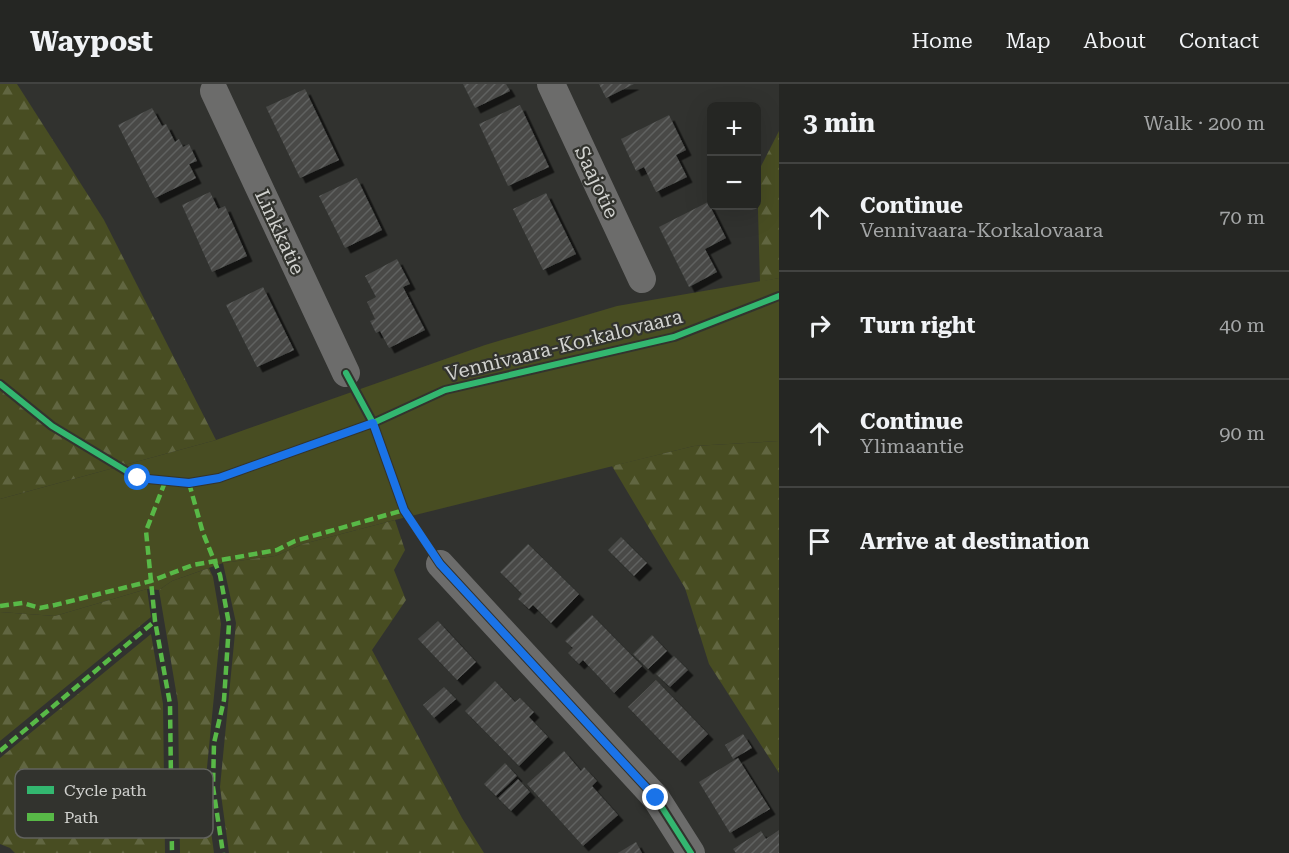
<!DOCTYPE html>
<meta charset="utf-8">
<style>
:root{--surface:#252623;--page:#2d2e2b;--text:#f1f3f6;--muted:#a3a5a6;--line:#424341}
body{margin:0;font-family:"Roboto Serif",serif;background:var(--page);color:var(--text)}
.controls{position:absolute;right:18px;top:18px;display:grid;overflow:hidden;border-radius:9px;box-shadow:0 6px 24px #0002}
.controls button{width:54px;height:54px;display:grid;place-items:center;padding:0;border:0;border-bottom:2px solid var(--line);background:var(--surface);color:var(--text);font:30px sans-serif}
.stop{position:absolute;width:18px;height:18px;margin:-14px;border:4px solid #1a73e8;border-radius:50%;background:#fff}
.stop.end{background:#1a73e8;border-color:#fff;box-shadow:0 2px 6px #0008}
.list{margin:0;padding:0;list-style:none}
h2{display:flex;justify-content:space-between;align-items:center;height:78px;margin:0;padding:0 24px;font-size:26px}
h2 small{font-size:20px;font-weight:400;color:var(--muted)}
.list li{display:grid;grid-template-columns:39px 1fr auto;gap:18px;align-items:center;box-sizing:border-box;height:108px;padding:0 24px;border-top:2px solid var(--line)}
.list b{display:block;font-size:22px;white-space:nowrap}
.list p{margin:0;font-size:20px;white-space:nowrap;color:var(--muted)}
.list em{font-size:20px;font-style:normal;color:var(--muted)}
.icon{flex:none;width:33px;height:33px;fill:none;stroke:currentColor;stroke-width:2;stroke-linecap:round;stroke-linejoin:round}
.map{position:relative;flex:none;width:779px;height:769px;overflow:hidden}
header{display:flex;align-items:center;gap:36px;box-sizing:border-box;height:84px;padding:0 30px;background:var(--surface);border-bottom:2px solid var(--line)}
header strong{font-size:28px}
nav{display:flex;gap:33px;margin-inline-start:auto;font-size:21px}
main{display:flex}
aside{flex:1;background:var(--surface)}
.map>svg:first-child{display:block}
.grass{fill:#484d22}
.forest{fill:url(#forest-firs)}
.building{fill:url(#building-hatch);filter:url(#shadow)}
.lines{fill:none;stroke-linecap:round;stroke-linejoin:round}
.minor{stroke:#6c6c6b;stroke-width:28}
.quiet{stroke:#58b947;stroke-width:4.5;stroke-dasharray:9 4.5;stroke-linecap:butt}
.cycleway-casing{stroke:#32332e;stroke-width:10}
.cycleway{stroke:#33b770;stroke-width:6}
.route{stroke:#1a73e8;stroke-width:8}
.labels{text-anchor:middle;stroke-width:4.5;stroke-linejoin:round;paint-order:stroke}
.street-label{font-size:20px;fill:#d1d2cf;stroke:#32332e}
.key{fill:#32332e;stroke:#62635e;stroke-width:1.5}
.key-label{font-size:16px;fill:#d1d2cf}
</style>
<header>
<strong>Waypost</strong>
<nav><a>Home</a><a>Map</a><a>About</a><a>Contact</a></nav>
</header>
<main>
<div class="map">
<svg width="779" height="769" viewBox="0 0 779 769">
<defs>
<pattern id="forest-firs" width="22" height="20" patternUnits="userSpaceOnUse" patternTransform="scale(1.5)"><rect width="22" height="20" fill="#484d22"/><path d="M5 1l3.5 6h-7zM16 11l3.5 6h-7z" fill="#616641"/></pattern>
<pattern id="building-hatch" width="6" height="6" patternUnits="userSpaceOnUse" patternTransform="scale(1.5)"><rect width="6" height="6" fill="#484947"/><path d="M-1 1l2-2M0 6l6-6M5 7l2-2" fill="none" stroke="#616260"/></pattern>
<filter id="shadow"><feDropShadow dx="5.5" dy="5.5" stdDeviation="0" flood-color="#0009"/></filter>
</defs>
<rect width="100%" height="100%" fill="#31322f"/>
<path class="grass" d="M 779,194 L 779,357 L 694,362 L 395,436 L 303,460 L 275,472 L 223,479 L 172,497 L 159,506 L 147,505 L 55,532 L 0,528 L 0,415 L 216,356 L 485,261 L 617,222 Z"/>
<g class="forest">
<path d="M 0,0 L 17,0 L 104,136 L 216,356 L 0,415 Z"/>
<path d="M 779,47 L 779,194 L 760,198 L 757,90 Z"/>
<path d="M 779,357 L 779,689 L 709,580 L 685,504 L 612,382 L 694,362 Z"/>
<path d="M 395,436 L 405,466 L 394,486 L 406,516 L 372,566 L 462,734 L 484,769 L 229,769 L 220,703 L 236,539 L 223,479 L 275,472 L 303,460 Z"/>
<path d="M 209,484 L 213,493 L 221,540 L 205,704 L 214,769 L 180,769 L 178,619 L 159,506 L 172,497 Z"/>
<path d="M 147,505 L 151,533 L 0,657 L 0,528 L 55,532 Z"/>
<path d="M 151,550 L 163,620 L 165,769 L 15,769 L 10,764 L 0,760 L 0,674 Z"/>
</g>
<g class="building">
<path d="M 463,0 L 506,0 L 510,7 L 475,24 Z"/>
<path d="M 599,0 L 634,0 L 606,14 Z"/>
<path d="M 305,5 L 339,76 L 300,94 L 266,23 Z"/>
<path d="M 520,21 L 549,83 L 508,102 L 479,40 Z"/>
<path d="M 152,24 L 162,42 L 166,40 L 175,58 L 179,55 L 183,63 L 189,60 L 197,77 L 189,80 L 196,94 L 155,114 L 118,41 Z"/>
<path d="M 669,31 L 686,66 L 676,71 L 687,93 L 656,108 L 644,83 L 636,87 L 621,55 Z"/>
<path d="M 357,94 L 382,146 L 345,164 L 319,112 Z"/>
<path d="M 210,108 L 218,125 L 225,122 L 247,172 L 212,188 L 182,121 Z"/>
<path d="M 546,109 L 576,170 L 543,186 L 513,125 Z"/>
<path d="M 708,118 L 726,154 L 705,165 L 717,188 L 689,203 L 659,143 Z"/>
<path d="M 397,175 L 410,200 L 403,203 L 425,246 L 389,264 L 380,247 L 376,249 L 370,237 L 375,235 L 367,218 L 376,213 L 365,192 Z"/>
<path d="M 263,203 L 294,266 L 257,283 L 226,221 Z"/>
<path d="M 621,453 L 647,479 L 634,492 L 608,466 Z"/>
<path d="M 528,460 L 579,510 L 551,539 L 533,521 L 529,525 L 518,515 L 522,510 L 500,488 Z"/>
<path d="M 592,531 L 642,582 L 614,609 L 583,576 L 579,580 L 568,569 L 573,564 L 565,557 Z"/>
<path d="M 438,537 L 476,578 L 457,596 L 418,555 Z"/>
<path d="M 652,551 L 667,567 L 648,585 L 633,570 Z"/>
<path d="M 674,572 L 688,586 L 670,603 L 656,590 Z"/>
<path d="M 656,596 L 708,650 L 680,677 L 628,623 Z"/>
<path d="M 495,597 L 515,618 L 520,614 L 534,628 L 529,633 L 548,653 L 519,682 L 465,627 Z"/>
<path d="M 444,603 L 456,615 L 434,634 L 423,621 Z"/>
<path d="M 743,650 L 752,664 L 733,675 L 725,661 Z"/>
<path d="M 564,667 L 581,687 L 584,683 L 597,697 L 592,702 L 618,731 L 583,762 L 527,700 Z"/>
<path d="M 738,674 L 770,725 L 730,749 L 699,698 Z"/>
<path d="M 505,679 L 517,692 L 496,712 L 484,700 Z"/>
<path d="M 518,695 L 530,708 L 511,727 L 498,714 Z"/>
<path d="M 779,746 L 779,769 L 736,769 L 733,765 L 761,747 L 766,755 Z"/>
<path d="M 636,758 L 642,769 L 618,769 Z"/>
</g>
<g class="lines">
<g class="minor">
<path d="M 551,0 L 642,195"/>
<path d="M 214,7 L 346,289"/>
<path d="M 440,480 L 656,714 L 691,769"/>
</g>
<g class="quiet">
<path d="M 165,398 L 146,447 L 155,537 L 170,620 L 172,769"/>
<path d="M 189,399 L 203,449 L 220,491 L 229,540 L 224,616 L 214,659 L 213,703 L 223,769"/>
<path d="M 0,522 L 23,519 L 40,524 L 55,521 L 151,497 L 193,481 L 277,466 L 295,457 L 404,426"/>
<path d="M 0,667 L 155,537"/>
</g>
<defs>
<g id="cycleway">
<path d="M 346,289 L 373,339 L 404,426 L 440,480 L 656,714 L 691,769"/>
<path d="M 0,300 L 52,342 L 138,394 L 189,399 L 219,394 L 373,339 L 445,306 L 674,253 L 779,212"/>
</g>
</defs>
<use href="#cycleway" class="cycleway-casing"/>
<use href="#cycleway" class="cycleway"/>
</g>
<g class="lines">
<path class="route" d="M 138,394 L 189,399 L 219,394 L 373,339 L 404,426 L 440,480 L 656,714"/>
</g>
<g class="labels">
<g class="street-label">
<text transform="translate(597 98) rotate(65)" y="7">Saajotie</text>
<text transform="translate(280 148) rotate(65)" y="7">Linkkatie</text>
<text transform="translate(564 261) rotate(-14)" y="7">Vennivaara-Korkalovaara</text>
</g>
</g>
<rect x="15" y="685" width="198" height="69" rx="9" class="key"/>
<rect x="27" y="702" width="27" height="8" fill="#33b770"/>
<rect x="27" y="729" width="27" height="8" fill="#58b947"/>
<g class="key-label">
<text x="64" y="712">Cycle path</text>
<text x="64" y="739">Path</text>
</g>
</svg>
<div class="controls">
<button>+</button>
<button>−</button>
</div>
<div class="stop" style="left:138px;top:394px"></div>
<div class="stop end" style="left:656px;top:714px"></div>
</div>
<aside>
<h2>3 min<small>Walk · 200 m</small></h2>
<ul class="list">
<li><svg class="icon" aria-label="ahead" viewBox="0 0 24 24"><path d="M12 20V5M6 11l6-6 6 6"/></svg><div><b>Continue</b><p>Vennivaara-Korkalovaara</p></div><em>70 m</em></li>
<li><svg class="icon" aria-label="right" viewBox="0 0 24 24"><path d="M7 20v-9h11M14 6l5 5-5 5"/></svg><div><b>Turn right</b></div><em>40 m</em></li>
<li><svg class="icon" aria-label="ahead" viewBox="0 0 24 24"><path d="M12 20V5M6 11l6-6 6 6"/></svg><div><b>Continue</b><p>Ylimaantie</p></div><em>90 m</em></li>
<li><svg class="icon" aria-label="arrive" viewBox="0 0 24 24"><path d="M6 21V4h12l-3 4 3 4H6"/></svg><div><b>Arrive at destination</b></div></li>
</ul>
</aside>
</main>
